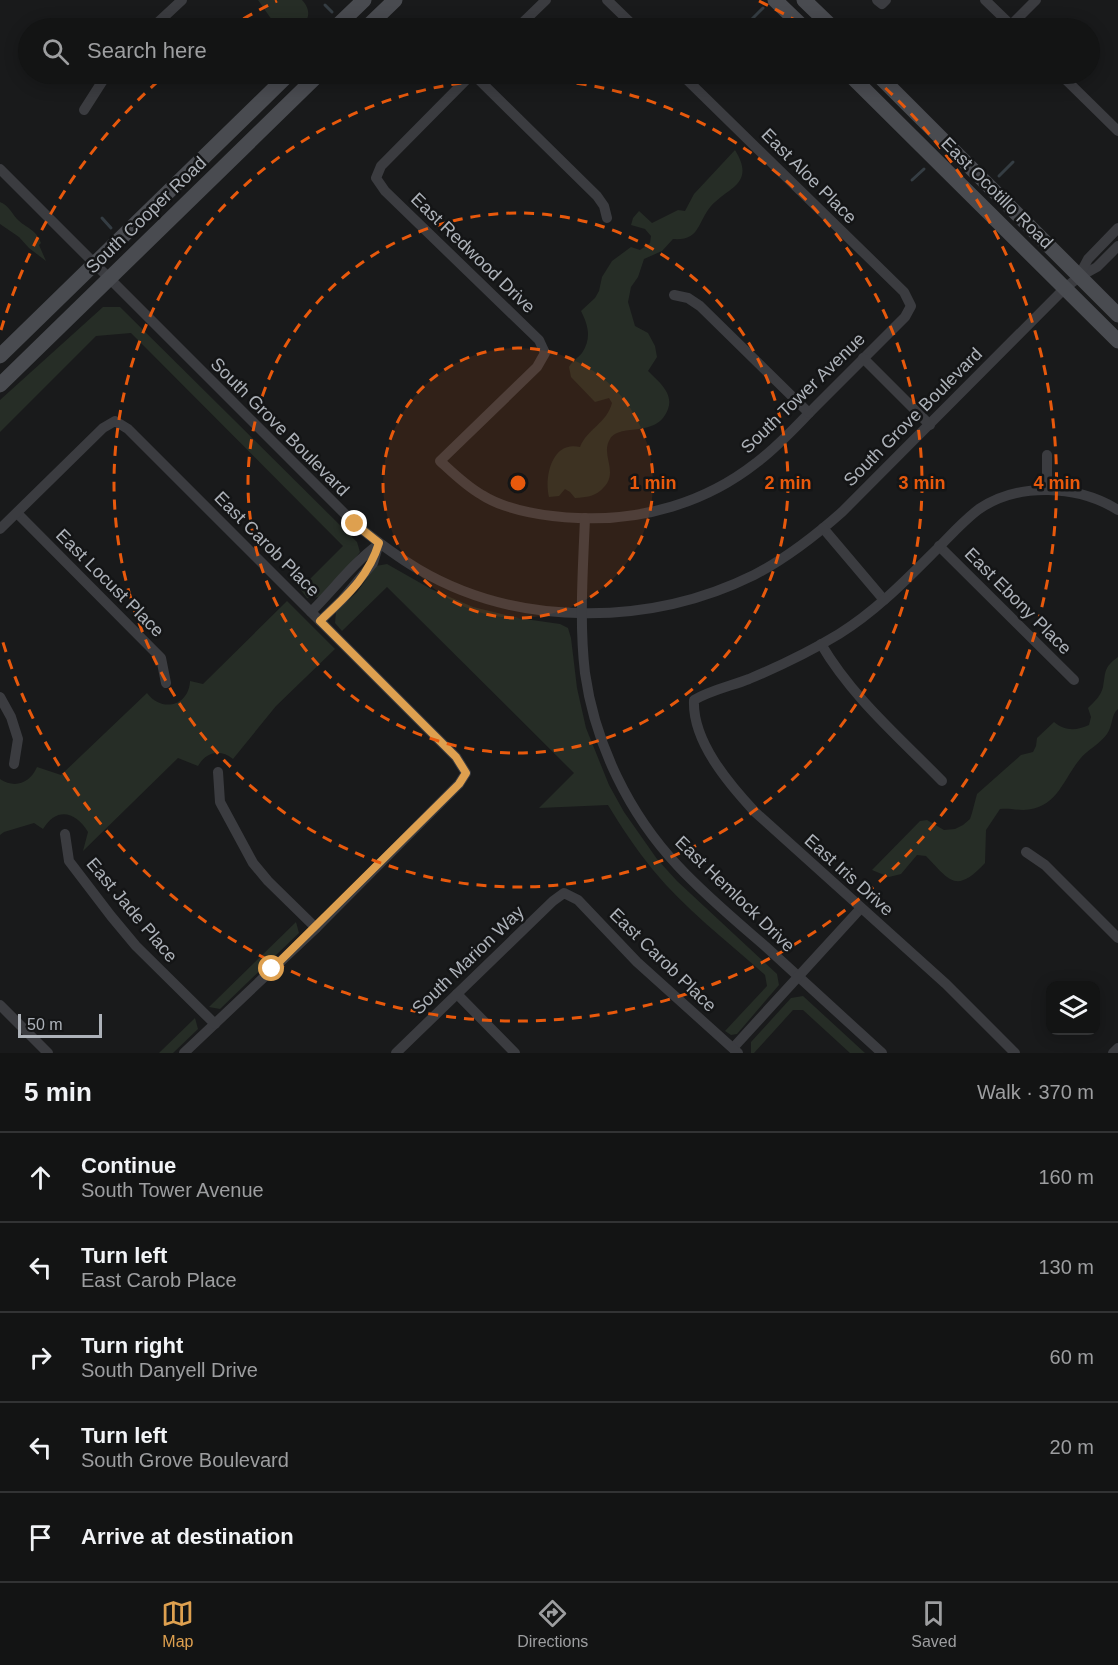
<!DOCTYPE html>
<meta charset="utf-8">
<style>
:root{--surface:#131414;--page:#202122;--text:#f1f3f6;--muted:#9d9ea0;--line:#323334;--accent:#dea04f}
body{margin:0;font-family:Arial,sans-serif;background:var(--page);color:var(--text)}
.controls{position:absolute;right:18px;bottom:18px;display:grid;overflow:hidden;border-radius:12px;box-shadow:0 3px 15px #0003}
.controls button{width:54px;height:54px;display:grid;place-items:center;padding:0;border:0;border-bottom:2px solid var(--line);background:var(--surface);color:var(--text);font:30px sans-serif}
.scale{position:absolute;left:18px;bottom:15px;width:84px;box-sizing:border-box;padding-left:6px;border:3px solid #adb2b9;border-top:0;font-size:16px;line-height:21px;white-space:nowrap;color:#adb2b9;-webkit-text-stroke:4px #141516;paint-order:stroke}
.stop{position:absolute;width:18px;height:18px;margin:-14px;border:4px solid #dea04f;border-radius:50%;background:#fff}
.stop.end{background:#dea04f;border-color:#fff;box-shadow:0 2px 6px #0008}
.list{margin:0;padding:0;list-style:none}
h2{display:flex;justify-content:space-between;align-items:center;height:78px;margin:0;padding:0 24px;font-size:26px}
h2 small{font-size:20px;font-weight:400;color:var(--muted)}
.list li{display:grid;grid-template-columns:39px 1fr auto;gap:18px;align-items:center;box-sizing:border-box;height:90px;padding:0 24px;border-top:2px solid var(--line)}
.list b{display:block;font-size:22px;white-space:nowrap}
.list p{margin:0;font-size:20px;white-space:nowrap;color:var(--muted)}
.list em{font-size:20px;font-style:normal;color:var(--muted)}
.icon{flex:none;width:33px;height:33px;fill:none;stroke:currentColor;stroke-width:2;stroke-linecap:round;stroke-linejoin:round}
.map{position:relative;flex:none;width:1118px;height:1053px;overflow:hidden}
.search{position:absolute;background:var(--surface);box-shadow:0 3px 15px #0003;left:18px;right:18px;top:18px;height:66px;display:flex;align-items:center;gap:15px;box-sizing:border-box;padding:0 21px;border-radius:33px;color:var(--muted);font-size:22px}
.sheet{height:528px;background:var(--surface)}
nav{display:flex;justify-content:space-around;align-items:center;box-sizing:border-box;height:84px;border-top:2px solid var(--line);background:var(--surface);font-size:16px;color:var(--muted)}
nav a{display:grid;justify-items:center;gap:3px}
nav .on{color:var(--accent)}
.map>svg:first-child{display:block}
.green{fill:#262d26}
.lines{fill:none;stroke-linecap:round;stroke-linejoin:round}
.stream{stroke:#353d43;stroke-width:3}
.street{stroke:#3b3c40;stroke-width:10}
.secondary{stroke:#494b50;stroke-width:15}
.route{stroke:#dea04f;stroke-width:8}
.ring{fill:none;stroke:#e8590c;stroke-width:3;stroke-dasharray:10 8}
.labels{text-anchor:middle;stroke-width:5;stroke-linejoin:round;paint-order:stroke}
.street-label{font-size:18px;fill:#adb2b9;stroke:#141516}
.centre{fill:#e8590c;stroke:#141516;stroke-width:3}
.ring-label{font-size:18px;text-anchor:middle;font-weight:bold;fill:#e8590c;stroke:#141516;stroke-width:5;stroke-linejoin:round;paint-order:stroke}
</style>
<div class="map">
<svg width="1118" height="1053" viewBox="0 0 1118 1053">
<rect width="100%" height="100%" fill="#191a1b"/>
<g class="green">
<path d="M 258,0 L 302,0 C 315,13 307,33 285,20 L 274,23 Z"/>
<path d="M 735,150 C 756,184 728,187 711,206 C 697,223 700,241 673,239 L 662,251 L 644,259 L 638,277 L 631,287 L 628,302 L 635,326 L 648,333 L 655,346 L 657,357 L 648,371 C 658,381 674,393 668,409 C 657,439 621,422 610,439 C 600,455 619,471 604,487 C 596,497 586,497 575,498 L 570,492 L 565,489 L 559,496 L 549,497 C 544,477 552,440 580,447 C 588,428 607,423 612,403 L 609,398 L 595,402 L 571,377 L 569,367 C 572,361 578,358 582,353 C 592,338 588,325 581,311 L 595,298 L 599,291 L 602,277 L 612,261 L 631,247 L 640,250 L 650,243 L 651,236 L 645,229 L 631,225 L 633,218 L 639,211 L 652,223 L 678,210 L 685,211 L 694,194 Z"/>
<path d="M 0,202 C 9,206 11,212 17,219 C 27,229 35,228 41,243 L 39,245 L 46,261 L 29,248 L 19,237 L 0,224 Z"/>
<path d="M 103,307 L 120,307 L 357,542 L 360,552 L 344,573 L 321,597 L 307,598 L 300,589 L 343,546 L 131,333 L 96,336 L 0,432 L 0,400 Z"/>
<path d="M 387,564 L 431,589 L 473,607 L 518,618 L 560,624 L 568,628 L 571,638 L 577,688 L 586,728 L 609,785 L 624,812 L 657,859 L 677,881 L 777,974 L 779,985 L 737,1034 L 731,1035 L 725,1031 L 767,986 L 765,975 C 727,941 685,909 653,870 C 636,849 622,828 608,805 L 539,808 L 574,773 L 387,587 L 342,631 L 335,623 L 336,612 L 357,592 L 376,566 Z"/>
<path d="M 287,601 L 335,649 L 276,706 L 233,759 C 220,748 206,752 198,766 L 178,758 L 83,851 L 88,832 C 76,812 57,806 43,829 L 34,823 L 4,832 L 0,835 L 0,779 C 15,789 30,783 37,767 L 61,775 L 147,693 C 162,713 189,706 190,681 L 203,684 Z"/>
<path d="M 1118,657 L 1118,709 C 1111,714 1113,726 1107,734 C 1100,744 1087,750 1080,759 C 1062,781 1057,809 1023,810 C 1016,810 1008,808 1000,809 L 986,830 L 985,863 C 956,894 950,881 926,856 L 917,855 L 901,874 L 889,877 L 872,870 L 920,821 L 927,820 L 944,830 L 955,829 L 963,825 L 970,819 L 972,813 L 977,794 L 1021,755 L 1033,752 L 1036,746 L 1037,738 L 1054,722 C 1065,731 1076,731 1089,725 L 1091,717 L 1088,708 C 1094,702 1101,696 1103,687 C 1106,672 1103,668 1118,657 Z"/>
<path d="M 296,922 L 299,933 L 220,1009 L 209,1007 Z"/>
<path d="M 803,996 L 865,1053 L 850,1053 L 803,1010 L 793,1010 L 754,1053 L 751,1053 L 751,1042 L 791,998 Z"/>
<path d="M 195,1018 L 198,1029 L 173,1053 L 159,1053 Z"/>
</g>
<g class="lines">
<g class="stream">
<path d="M 325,5 L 332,12"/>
<path d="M 751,20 L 763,8"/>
<path d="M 999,176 L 1013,162"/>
<path d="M 912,180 L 924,169"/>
<path d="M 102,218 L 111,228"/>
</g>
<g class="street">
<path d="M 607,0 L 636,28"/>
<path d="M 877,0 L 882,4 L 886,0"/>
<path d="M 985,0 L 1014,28"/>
<path d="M 1011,25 L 1036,0"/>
<path d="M 152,28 L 182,0"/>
<path d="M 517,28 L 546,0"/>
<path d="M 472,74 L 381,166 L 376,178 L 385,191 L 539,340 L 545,353 L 537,367 L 440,461 C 453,473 466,486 482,495 C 507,511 549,517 578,518 C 642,521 705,503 756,463 C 779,446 798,424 818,404 C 847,375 876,346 905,317 L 911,306 L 904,292 L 681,74"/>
<path d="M 473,74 L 597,196 L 604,206 L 607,218"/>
<path d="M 1060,74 L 1118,131"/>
<path d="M 84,110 L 107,74"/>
<path d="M 0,169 L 355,524 C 375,540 396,556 418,569 C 518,628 651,626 754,575 C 787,558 815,536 842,512 L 1065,288 L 1079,277 L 1097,267 L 1118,246"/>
<path d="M 1079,276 L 1088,259 L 1118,228"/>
<path d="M 674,295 L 688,298 L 700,306 L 809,413"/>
<path d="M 863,358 L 930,425"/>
<path d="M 1047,455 L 1047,489"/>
<path d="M 17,513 L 161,658 L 166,683"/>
<path d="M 585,518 C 583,569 579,622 585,673 C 595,744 629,814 678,866 C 705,895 735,920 765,946 C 804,982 843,1017 882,1053"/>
<path d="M 823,528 L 884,600"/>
<path d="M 0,529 L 103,428 L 115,421 L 128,429 L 456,757 L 466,773 L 459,784 L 316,928 L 184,1053"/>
<path d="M 939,546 L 1074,680"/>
<path d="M 311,612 C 334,589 353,563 379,544"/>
<path d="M 320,621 L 342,600 L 373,563 L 379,543"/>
<path d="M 821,644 C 852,697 899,737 942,781"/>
<path d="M 0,697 L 11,717 L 18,739 L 14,764"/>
<path d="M 218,772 L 220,802 L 253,863 L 268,881 L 316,928"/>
<path d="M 65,834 L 69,861 L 111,916 L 136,946 L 215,1024"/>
<path d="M 1026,852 L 1045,865 L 1118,938"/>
<path d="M 457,994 L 515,1053"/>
<path d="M 0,1005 L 48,1053"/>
<path d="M 733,1048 L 861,908"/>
<path d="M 396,1053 L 553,901 L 564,893 L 578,900 L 637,962 L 738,1053"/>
<path d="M 1015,1053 L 946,984 L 755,812 C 729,784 692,741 694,700 C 711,690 731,686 749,679 C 780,666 811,651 839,634 C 876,611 906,580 936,550 C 950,536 963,521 979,509 C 1019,482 1078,485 1118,510"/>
<path d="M 1113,1053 L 1118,1048"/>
</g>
<g class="secondary">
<path d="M 775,0 L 804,28"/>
<path d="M 804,0 L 833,28"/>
<path d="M 335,28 L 364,0"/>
<path d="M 366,28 L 395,0"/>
<path d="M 849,74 L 1118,341"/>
<path d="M 877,74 L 1118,315"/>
<path d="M 0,356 L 289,74"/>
<path d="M 0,385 L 319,74"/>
</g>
</g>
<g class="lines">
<path class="route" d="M 272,969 L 459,784 L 466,773 L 456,757 L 320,621 C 346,596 368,578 379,543 L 355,524"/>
</g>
<circle cx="518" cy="483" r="135" fill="#e8590c" fill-opacity=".12"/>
<g class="ring">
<circle cx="518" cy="483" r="135"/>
<circle cx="518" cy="483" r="270"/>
<circle cx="518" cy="483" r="404"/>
<path d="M1 330A539 539 0 0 1 164 76M228 28A539 539 0 0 1 277 1M759 1A539 539 0 0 1 808 28M872 76A539 539 0 1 1 1 636"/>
</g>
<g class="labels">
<g class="street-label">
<text transform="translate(809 176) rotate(45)" y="6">East Aloe Place</text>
<text transform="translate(997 193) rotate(45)" y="6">East Ocotillo Road</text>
<text transform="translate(146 215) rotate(-44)" y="6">South Cooper Road</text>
<text transform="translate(473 253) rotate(44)" y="6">East Redwood Drive</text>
<text transform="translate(803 393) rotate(-44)" y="6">South Tower Avenue</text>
<text transform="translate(913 417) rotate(-45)" y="6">South Grove Boulevard</text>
<text transform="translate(280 427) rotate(45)" y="6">South Grove Boulevard</text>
<text transform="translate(267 544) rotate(45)" y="6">East Carob Place</text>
<text transform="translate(110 583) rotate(45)" y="6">East Locust Place</text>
<text transform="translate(1018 601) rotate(45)" y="6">East Ebony Place</text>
<text transform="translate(849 875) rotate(42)" y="6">East Iris Drive</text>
<text transform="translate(735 894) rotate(44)" y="6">East Hemlock Drive</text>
<text transform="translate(132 910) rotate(50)" y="6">East Jade Place</text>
<text transform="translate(468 960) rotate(-44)" y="6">South Marion Way</text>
<text transform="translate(663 960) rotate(44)" y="6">East Carob Place</text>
</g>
</g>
<circle cx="518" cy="483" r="9" class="centre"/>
<g class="ring-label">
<text x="653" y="489">1 min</text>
<text x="788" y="489">2 min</text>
<text x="922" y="489">3 min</text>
<text x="1057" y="489">4 min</text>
</g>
</svg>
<div class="controls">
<button><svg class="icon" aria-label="layers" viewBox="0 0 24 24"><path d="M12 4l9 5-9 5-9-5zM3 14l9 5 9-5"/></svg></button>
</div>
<div class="scale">50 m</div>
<div class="stop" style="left:272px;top:969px"></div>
<div class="stop end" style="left:355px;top:524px"></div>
<div class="search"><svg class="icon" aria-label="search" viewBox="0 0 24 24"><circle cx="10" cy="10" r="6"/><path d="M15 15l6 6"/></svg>Search here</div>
</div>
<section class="sheet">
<h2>5 min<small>Walk · 370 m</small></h2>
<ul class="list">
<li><svg class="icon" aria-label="ahead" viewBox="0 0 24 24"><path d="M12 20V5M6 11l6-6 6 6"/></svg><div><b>Continue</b><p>South Tower Avenue</p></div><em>160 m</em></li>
<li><svg class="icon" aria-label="left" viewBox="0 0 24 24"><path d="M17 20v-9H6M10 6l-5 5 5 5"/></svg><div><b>Turn left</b><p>East Carob Place</p></div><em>130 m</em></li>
<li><svg class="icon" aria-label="right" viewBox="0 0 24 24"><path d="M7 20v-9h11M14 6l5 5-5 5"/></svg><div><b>Turn right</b><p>South Danyell Drive</p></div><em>60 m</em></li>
<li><svg class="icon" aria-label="left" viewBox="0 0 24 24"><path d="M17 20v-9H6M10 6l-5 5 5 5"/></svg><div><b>Turn left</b><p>South Grove Boulevard</p></div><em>20 m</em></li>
<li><svg class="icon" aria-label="arrive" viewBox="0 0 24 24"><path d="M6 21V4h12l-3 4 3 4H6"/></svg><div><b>Arrive at destination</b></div></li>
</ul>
</section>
<nav>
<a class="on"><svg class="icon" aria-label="map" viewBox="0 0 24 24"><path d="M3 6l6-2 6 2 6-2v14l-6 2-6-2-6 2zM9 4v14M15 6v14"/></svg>Map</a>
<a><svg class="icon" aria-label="directions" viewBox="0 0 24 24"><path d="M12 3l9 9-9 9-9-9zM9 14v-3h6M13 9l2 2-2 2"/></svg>Directions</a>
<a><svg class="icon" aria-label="saved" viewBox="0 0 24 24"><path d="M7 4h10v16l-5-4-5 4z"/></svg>Saved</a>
</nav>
